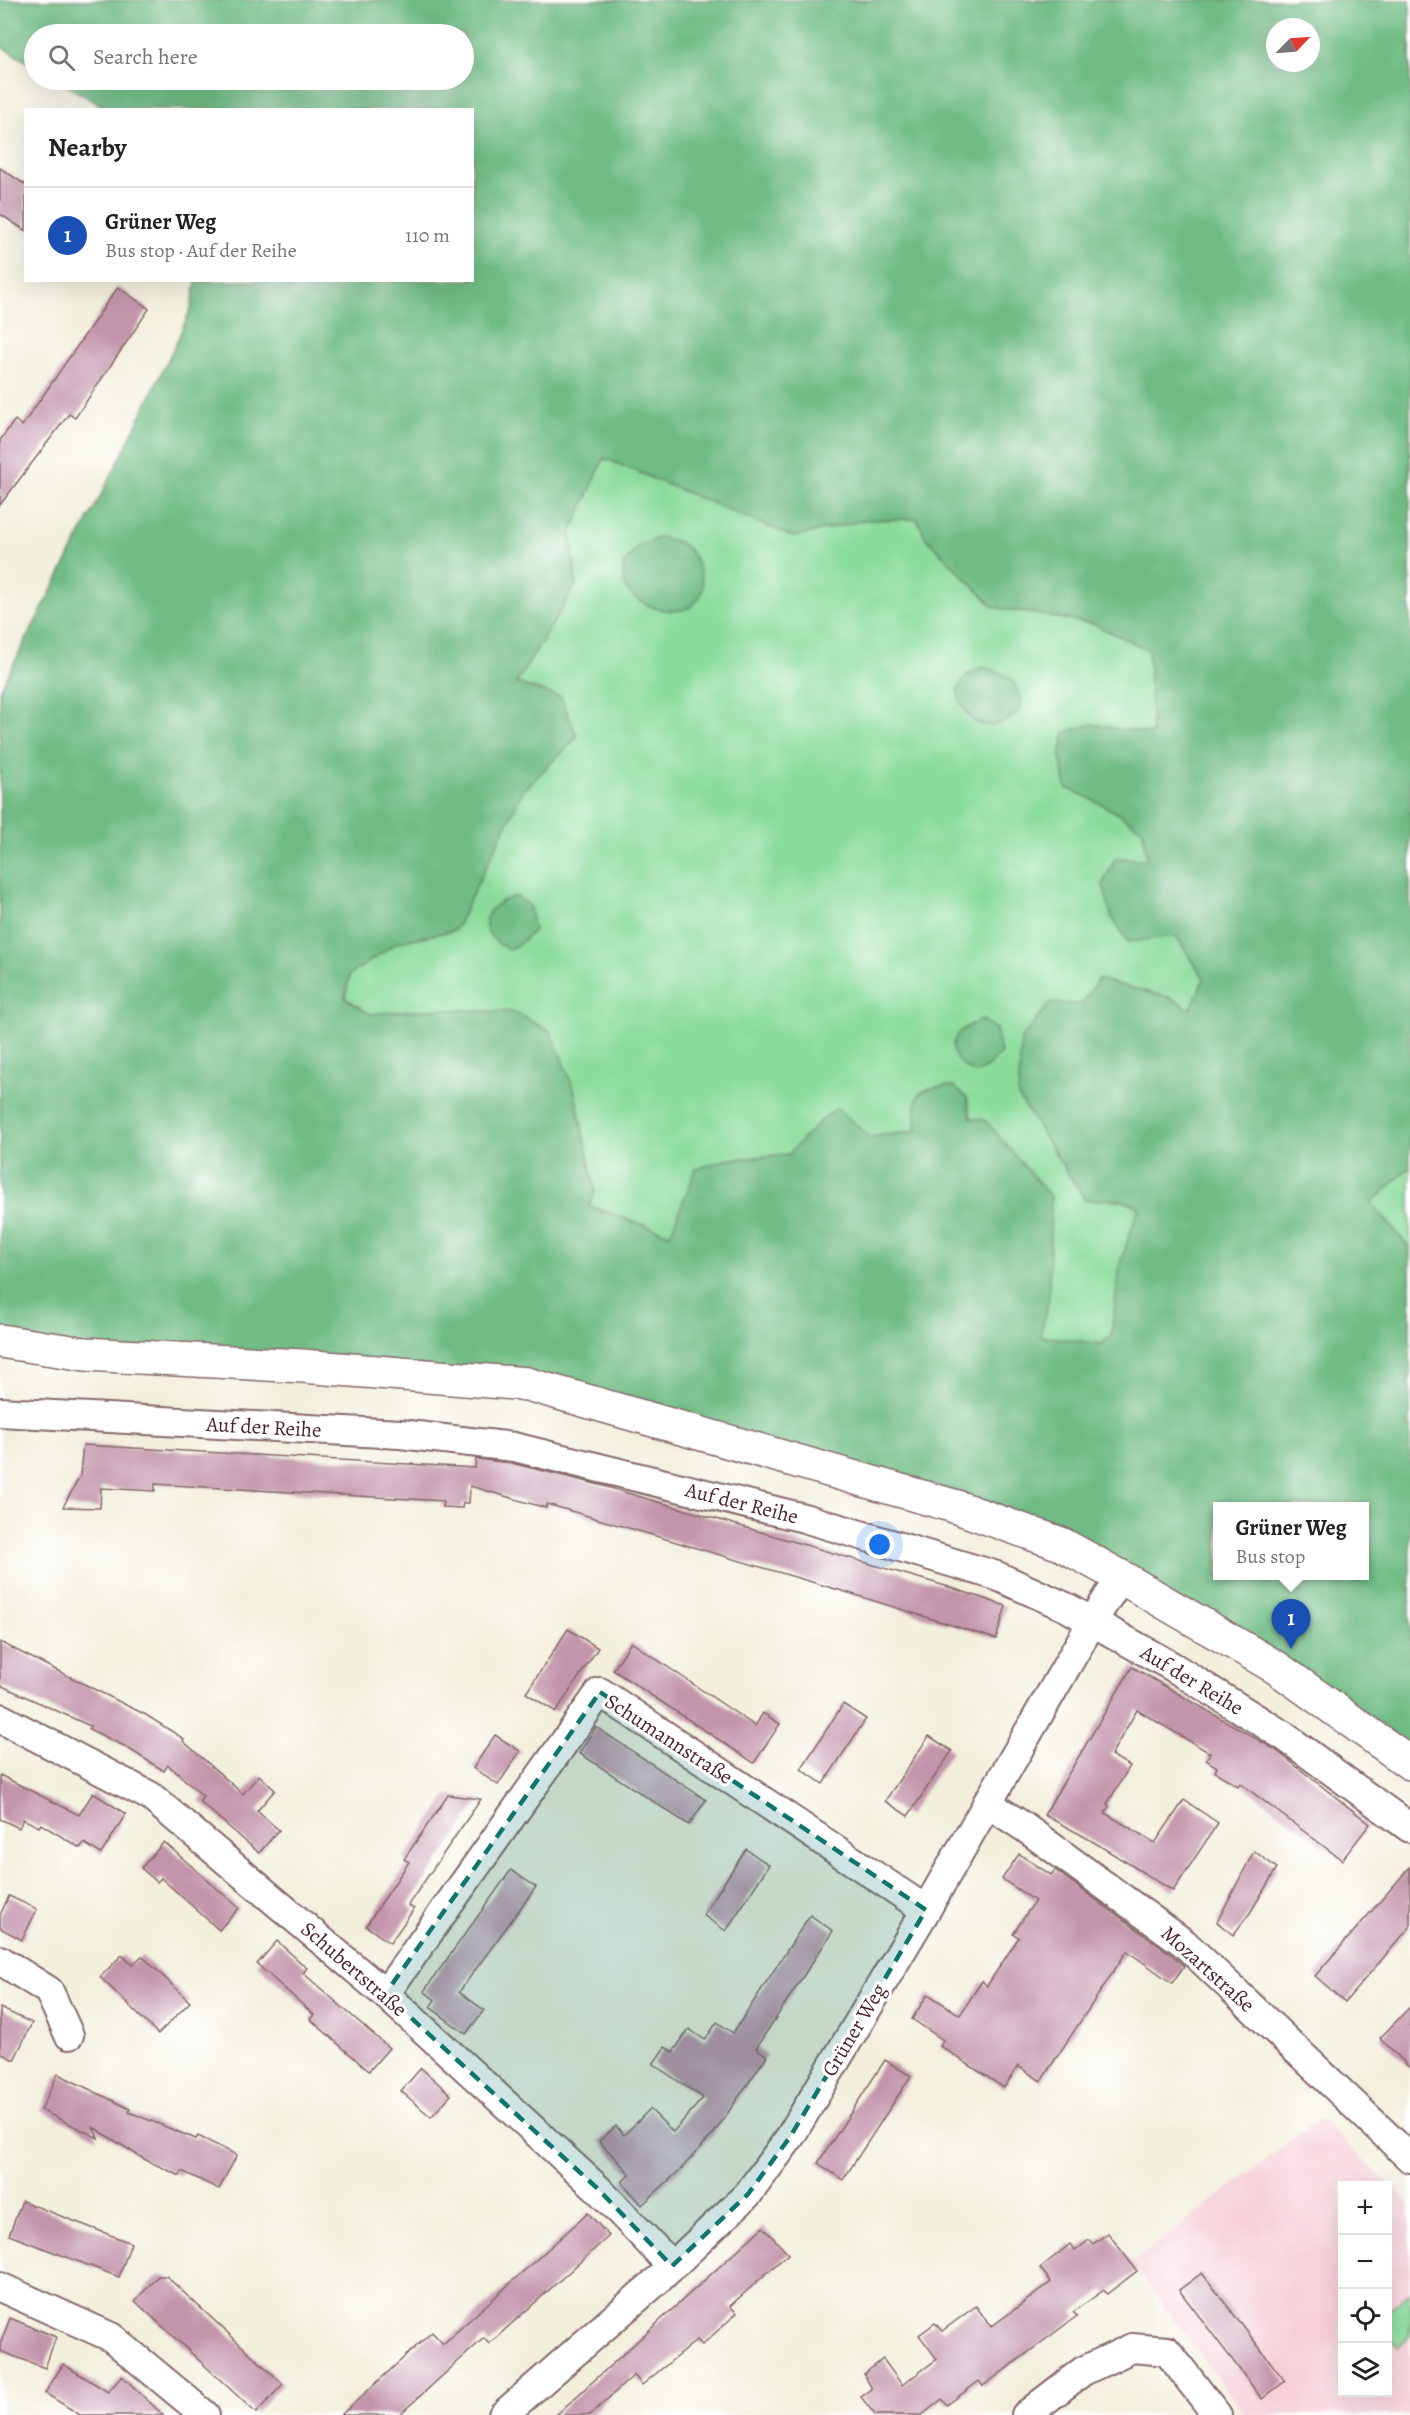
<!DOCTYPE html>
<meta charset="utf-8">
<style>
:root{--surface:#fff;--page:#f6f6f6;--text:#222;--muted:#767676;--line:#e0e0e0;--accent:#db2777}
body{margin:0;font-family:Alegreya,serif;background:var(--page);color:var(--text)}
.controls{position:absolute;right:18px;bottom:18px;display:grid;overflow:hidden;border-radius:0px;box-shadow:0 6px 24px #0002}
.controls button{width:54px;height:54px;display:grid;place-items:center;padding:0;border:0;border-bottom:2px solid var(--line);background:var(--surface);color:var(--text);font:30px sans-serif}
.compass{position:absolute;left:1266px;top:18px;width:54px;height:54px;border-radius:50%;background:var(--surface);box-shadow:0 6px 24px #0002;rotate:65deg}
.you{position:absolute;left:880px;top:1545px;width:21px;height:21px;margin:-15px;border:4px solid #fff;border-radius:50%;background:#1a73e8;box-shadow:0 0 0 9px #1a73e833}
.badge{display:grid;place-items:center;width:39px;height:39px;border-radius:50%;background:var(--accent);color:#fff;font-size:20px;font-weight:700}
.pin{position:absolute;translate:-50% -50px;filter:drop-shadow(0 2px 3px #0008)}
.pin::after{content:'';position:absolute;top:32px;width:21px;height:18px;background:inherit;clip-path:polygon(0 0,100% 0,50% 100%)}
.popup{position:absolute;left:1213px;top:1502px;width:156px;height:78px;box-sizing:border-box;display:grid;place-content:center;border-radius:0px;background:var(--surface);filter:drop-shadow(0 2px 4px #0005);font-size:20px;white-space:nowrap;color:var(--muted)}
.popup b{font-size:22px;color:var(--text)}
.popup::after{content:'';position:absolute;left:50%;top:100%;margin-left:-12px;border:12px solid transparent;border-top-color:var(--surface)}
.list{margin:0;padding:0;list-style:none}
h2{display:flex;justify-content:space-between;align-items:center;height:78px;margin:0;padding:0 24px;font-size:26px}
h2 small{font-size:20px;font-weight:400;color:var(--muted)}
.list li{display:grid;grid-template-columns:39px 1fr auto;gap:18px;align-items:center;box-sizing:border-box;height:96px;padding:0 24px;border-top:2px solid var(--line)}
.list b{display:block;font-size:22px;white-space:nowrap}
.list p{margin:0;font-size:20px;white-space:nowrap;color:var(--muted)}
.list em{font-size:20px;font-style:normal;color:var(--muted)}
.icon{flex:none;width:33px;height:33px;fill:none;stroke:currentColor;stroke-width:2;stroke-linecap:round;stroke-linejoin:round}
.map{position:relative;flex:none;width:1410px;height:2415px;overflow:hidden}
.search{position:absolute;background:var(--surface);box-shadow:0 6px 24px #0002;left:24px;top:24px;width:450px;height:66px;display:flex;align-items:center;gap:15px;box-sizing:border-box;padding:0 21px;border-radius:33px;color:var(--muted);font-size:22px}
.panel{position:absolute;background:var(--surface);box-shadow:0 6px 24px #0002;left:24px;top:108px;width:450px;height:174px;border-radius:0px}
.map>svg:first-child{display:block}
.built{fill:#f6cfd7;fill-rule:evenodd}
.green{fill:#8bdc9c;stroke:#6a7e64;stroke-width:1.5}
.forest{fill:#70bc84;stroke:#5d6e58;stroke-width:1.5;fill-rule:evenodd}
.building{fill:#c395ab}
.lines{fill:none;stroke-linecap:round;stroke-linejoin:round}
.street-casing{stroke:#856869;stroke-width:32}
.secondary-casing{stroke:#856869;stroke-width:36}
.street{stroke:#fff;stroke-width:28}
.secondary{stroke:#fff;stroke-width:33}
.marked{fill:#0f766e;fill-opacity:0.2;stroke:#0f766e;stroke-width:4.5;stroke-dasharray:12 8;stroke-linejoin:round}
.labels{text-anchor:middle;stroke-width:6;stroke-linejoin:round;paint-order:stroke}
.street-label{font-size:21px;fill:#4a1f2b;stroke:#fff}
</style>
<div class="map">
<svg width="1410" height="2415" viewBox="0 0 1410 2415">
<rect width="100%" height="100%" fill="#fff"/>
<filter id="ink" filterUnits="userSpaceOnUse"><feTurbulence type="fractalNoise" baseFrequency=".0167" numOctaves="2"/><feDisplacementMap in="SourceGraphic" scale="12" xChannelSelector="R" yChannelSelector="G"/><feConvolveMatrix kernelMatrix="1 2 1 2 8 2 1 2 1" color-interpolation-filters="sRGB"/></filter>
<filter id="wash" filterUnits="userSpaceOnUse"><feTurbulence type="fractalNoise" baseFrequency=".008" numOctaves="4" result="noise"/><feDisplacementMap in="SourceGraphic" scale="24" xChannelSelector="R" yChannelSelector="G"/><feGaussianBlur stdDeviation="1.35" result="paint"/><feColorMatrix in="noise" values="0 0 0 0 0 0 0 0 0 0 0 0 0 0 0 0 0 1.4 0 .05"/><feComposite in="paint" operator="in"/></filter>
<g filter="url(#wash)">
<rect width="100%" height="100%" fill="#f3efdd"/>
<path class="built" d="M 1320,2118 L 1410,2205 L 1410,2415 L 1245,2415 L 1132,2263 ZM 1342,2186 L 1388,2186 L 1388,2392 L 1342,2392 Z"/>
<g class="green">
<path d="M 604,458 L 793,537 L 865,520 L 917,519 L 926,538 L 994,607 L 1094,624 L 1149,650 L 1152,734 L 1092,724 L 1067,788 C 1095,799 1119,813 1143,830 L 1147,859 L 1176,936 L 1204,978 L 1191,1009 L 1168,997 L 1082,1004 L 1018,1096 L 1085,1199 L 1121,1200 L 1139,1207 L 1120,1264 L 1111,1336 L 1101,1344 L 1040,1336 L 1049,1298 L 971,1118 L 967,1098 L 914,1113 L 917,1131 L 870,1137 L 821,1120 L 789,1154 L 725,1160 L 670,1234 L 589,1206 L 595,1191 L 575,1093 L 436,1009 L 370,1014 L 345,998 L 349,975 L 398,942 L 455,930 L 523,791 L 577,737 L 561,697 L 515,684 L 576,585 L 571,533 Z"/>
<path d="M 1410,1167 L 1410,1248 L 1371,1203 Z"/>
<path d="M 1410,2292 L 1410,2337 L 1398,2347 L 1388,2335 L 1388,2310 Z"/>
</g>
<g class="forest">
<path d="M 0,0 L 1410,0 L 1410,1167 L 1371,1203 L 1410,1248 L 1410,1757 L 1066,1540 L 633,1408 L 0,1340 L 0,690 L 114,470 L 178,339 L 191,308 L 196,281 L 472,280 L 472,110 L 107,109 L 57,80 L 464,80 L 464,34 L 34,34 L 34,66 L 0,46 ZM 1275,27 L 1311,27 L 1311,63 L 1275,63 ZM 604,458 L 793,537 L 865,520 L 917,519 L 926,538 L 994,607 L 1094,624 L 1148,650 L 1152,734 L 1092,724 L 1065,732 L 1060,755 L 1066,788 C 1095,799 1119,813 1143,830 L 1147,859 L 1115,858 L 1103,884 L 1111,916 L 1128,942 L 1176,936 L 1204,978 L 1191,1009 L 1168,997 L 1098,979 L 1082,1004 L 1050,1003 L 1021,1039 L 1018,1096 L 1085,1200 L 1121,1200 L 1139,1207 L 1120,1264 L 1111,1336 L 1101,1344 L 1040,1336 L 1049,1298 L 1051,1197 L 985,1120 L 971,1118 L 967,1098 L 953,1086 C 913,1087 914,1094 917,1131 L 870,1137 L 837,1108 L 821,1120 L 789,1154 L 725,1160 L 696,1169 L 670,1234 L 589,1206 L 595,1191 L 575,1092 L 551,1032 L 515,1012 L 436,1009 L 370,1014 L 345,998 L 350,975 L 398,942 L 455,930 L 523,791 L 577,737 L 561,697 L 516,683 L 576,585 L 571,533 ZM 1218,1506 L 1364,1506 L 1364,1576 L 1218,1576 Z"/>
<path d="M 660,537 C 666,539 675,540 682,544 C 697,553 709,586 697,601 C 681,621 636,607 625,587 C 622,581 623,571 623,564 L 638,546 Z"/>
<path d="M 983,667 C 1010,673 1020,682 1021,710 C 991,737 968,729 957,691 L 965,676 Z"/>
<path d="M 516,896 L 529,905 L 534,930 L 522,942 L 509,950 C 474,933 480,905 516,896 Z"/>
<path d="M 983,1020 L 996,1029 L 1001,1053 L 989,1066 L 976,1073 C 940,1058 948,1029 983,1020 Z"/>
</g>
<g id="blocks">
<g class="building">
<path d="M 0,168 L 26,185 L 26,231 L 0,214 Z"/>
<path d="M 118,287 L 149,309 L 75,418 L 69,414 L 0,505 L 0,440 L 15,420 L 22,426 Z"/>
<path d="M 83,1445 L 475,1468 L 476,1459 L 511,1463 L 600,1485 L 949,1587 L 1006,1606 L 996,1639 L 849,1593 L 547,1504 L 546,1508 L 470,1486 L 469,1503 L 463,1503 L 462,1508 L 442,1507 L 443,1501 L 155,1484 L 155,1491 L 101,1488 L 100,1508 L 63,1507 L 80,1476 Z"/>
<path d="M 568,1629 L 598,1648 L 556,1712 L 526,1693 Z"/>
<path d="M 0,1642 L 146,1715 L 184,1739 L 183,1741 L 243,1794 L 259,1775 L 275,1790 L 257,1811 L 279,1830 L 259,1853 L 199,1801 L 203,1796 L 168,1765 L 164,1771 L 126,1747 L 89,1729 L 90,1726 L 0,1685 Z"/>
<path d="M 631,1642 L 755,1726 L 763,1713 L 780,1724 L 754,1763 L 613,1670 Z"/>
<path d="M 1132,1667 L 1274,1749 L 1370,1824 L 1342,1860 L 1240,1783 L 1238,1786 L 1215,1772 L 1217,1767 L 1206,1760 L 1210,1753 L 1137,1710 L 1111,1755 L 1130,1766 L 1107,1804 L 1109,1806 L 1105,1813 L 1155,1843 L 1184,1800 L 1218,1823 L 1173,1891 L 1087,1838 L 1044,1815 Z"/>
<path d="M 843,1704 L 866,1719 L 823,1784 L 801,1769 Z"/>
<path d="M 596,1727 L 706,1800 L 689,1825 L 579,1753 Z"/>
<path d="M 495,1735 L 520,1751 L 498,1785 L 473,1768 Z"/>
<path d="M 929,1736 L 952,1751 L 908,1816 L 885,1801 Z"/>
<path d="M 0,1775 L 79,1815 L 93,1793 L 126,1814 L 101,1854 L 84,1843 L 80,1848 L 41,1824 L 39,1827 L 23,1819 L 19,1828 L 0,1819 Z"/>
<path d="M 448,1795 L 481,1799 L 408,1905 L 414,1909 L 390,1943 L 366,1926 L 409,1862 L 404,1859 Z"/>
<path d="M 164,1842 L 239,1908 L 219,1930 L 161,1878 L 157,1882 L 141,1868 Z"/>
<path d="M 746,1849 L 769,1865 L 726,1931 L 703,1915 Z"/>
<path d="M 1254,1851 L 1277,1868 L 1250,1913 L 1233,1935 L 1217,1922 Z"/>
<path d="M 1019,1854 L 1051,1875 L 1055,1870 L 1173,1956 L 1184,1966 L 1172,1983 L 1127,1951 L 1041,2081 L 1018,2066 L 1004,2088 L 940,2046 L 943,2040 L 912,2019 L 928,1994 L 960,2015 L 982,1981 L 987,1986 L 1019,1937 L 1013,1934 L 1035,1901 L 1002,1879 Z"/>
<path d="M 1410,1867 L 1410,1927 L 1345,2002 L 1315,1976 Z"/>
<path d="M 511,1870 L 536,1887 L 459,1992 L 484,2010 L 466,2034 L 430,2007 L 435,2000 L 424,1991 Z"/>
<path d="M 9,1896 L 37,1909 L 22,1940 L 0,1928 L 0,1915 Z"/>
<path d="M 810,1915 L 833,1931 L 756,2048 L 767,2056 L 714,2133 L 680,2170 L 642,2205 L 622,2182 L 630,2174 L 599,2141 L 616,2126 L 624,2135 L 650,2109 L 673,2132 L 703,2098 L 653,2064 L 665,2047 L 673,2052 L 689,2029 L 705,2040 L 717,2022 L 733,2033 Z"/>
<path d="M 277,1941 L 307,1968 L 303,1973 L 389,2048 L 369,2071 L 310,2019 L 314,2015 L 257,1964 Z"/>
<path d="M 122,1955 L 132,1965 L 142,1956 L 190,2002 L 158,2034 L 100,1977 Z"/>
<path d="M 1410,2007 L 1410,2068 L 1380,2038 Z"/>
<path d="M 0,2008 L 32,2023 L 14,2060 L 0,2053 Z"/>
<path d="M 885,2060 L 911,2076 L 843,2180 L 818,2163 Z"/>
<path d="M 421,2068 L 451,2095 L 431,2117 L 401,2091 Z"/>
<path d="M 58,2074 L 130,2109 L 129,2112 L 196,2139 L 198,2136 L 237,2155 L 219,2189 L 182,2171 L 180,2176 L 144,2159 L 93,2127 L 98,2138 L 41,2110 Z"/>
<path d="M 22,2201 L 131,2243 L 119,2277 L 9,2235 Z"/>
<path d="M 588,2213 L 609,2236 L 489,2344 L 484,2338 L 399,2415 L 341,2415 L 432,2332 L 443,2344 Z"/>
<path d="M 763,2227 L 788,2254 L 730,2306 L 737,2313 L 702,2345 L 697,2340 L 642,2385 L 634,2375 L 590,2415 L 556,2415 Z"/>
<path d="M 1108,2233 L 1137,2271 L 1107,2294 L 1104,2290 L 1073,2312 L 1077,2316 L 983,2386 L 979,2381 L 947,2405 L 942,2399 L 922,2415 L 875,2415 L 861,2397 L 872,2389 L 864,2374 L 883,2359 L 902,2385 L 937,2359 L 919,2335 L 935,2323 L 942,2331 L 976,2306 L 991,2327 L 1051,2282 L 1040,2268 L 1070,2244 L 1075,2251 L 1089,2240 L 1093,2244 Z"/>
<path d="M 1202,2273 L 1285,2381 L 1262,2399 L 1179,2290 Z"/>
<path d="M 158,2276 L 166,2276 L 283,2384 L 256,2413 L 135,2301 Z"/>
<path d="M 10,2318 L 56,2337 L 45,2368 L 0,2351 L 0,2345 Z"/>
<path d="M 63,2364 L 108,2392 L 122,2376 L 163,2415 L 80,2415 L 45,2393 Z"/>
</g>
</g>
</g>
<g filter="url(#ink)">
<use href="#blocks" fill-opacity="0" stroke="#856869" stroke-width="1.5"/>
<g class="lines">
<defs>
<g id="street">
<path d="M 0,1412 L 400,1434 L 514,1447 L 804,1518 L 997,1576 L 1068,1608 L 1173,1667 L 1284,1736 L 1410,1828"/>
<path d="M 0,1718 L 150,1796 L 385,1994 L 597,2188 L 672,2266"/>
<path d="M 987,1803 L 1024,1827 L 1184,1943 L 1410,2158"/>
<path d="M 0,1960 L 49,1991 L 69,2035"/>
<path d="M 385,1994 L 600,1692 L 926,1910"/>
<path d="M 0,2287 L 111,2337 L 205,2415"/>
<path d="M 503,2415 L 659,2279 L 748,2194 L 790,2137 L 926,1910 L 1092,1622 L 1121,1577"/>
<path d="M 1026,2415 L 1083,2371 L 1132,2348 L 1167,2351 L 1217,2415"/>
</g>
<path id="secondary" d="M 0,1341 L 85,1354 L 302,1366 L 527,1384 L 954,1506 L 1061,1544 L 1121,1577 L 1277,1668 L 1410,1763"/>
</defs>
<use href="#street" class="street-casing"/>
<use href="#secondary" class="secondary-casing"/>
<use href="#street" class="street"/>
<use href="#secondary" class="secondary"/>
</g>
</g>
<path class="marked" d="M 600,1692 L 926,1910 L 790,2137 L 748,2194 L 672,2266 L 597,2188 L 385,1994 Z"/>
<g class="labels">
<g class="street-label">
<text transform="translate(264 1427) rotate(3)" y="7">Auf der Reihe</text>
<text transform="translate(742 1503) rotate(14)" y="7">Auf der Reihe</text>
<text transform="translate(1192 1680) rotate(31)" y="7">Auf der Reihe</text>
<text transform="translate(669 1739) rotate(33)" y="7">Schumannstraße</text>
<text transform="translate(354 1969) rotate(41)" y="7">Schubertstraße</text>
<text transform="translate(1208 1969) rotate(42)" y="7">Mozartstraße</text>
<text transform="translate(854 2030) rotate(-59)" y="7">Grüner Weg</text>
</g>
</g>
</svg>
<div class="controls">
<button>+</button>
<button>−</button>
<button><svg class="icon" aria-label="locate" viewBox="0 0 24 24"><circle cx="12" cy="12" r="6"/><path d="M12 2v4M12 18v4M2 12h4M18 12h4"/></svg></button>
<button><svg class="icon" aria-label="layers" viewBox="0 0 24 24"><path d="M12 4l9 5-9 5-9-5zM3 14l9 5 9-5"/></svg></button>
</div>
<svg class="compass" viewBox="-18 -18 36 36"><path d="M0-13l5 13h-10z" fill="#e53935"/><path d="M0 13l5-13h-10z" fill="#767676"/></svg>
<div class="you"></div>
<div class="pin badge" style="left:1291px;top:1649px;background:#1a4fb4">1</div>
<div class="popup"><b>Grüner Weg</b>Bus stop</div>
<div class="search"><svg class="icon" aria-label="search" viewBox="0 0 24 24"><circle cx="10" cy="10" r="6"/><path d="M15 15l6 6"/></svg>Search here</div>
<section class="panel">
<h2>Nearby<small></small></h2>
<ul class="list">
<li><span class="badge" style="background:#1a4fb4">1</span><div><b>Grüner Weg</b><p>Bus stop · Auf der Reihe</p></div><em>110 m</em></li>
</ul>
</section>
</div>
